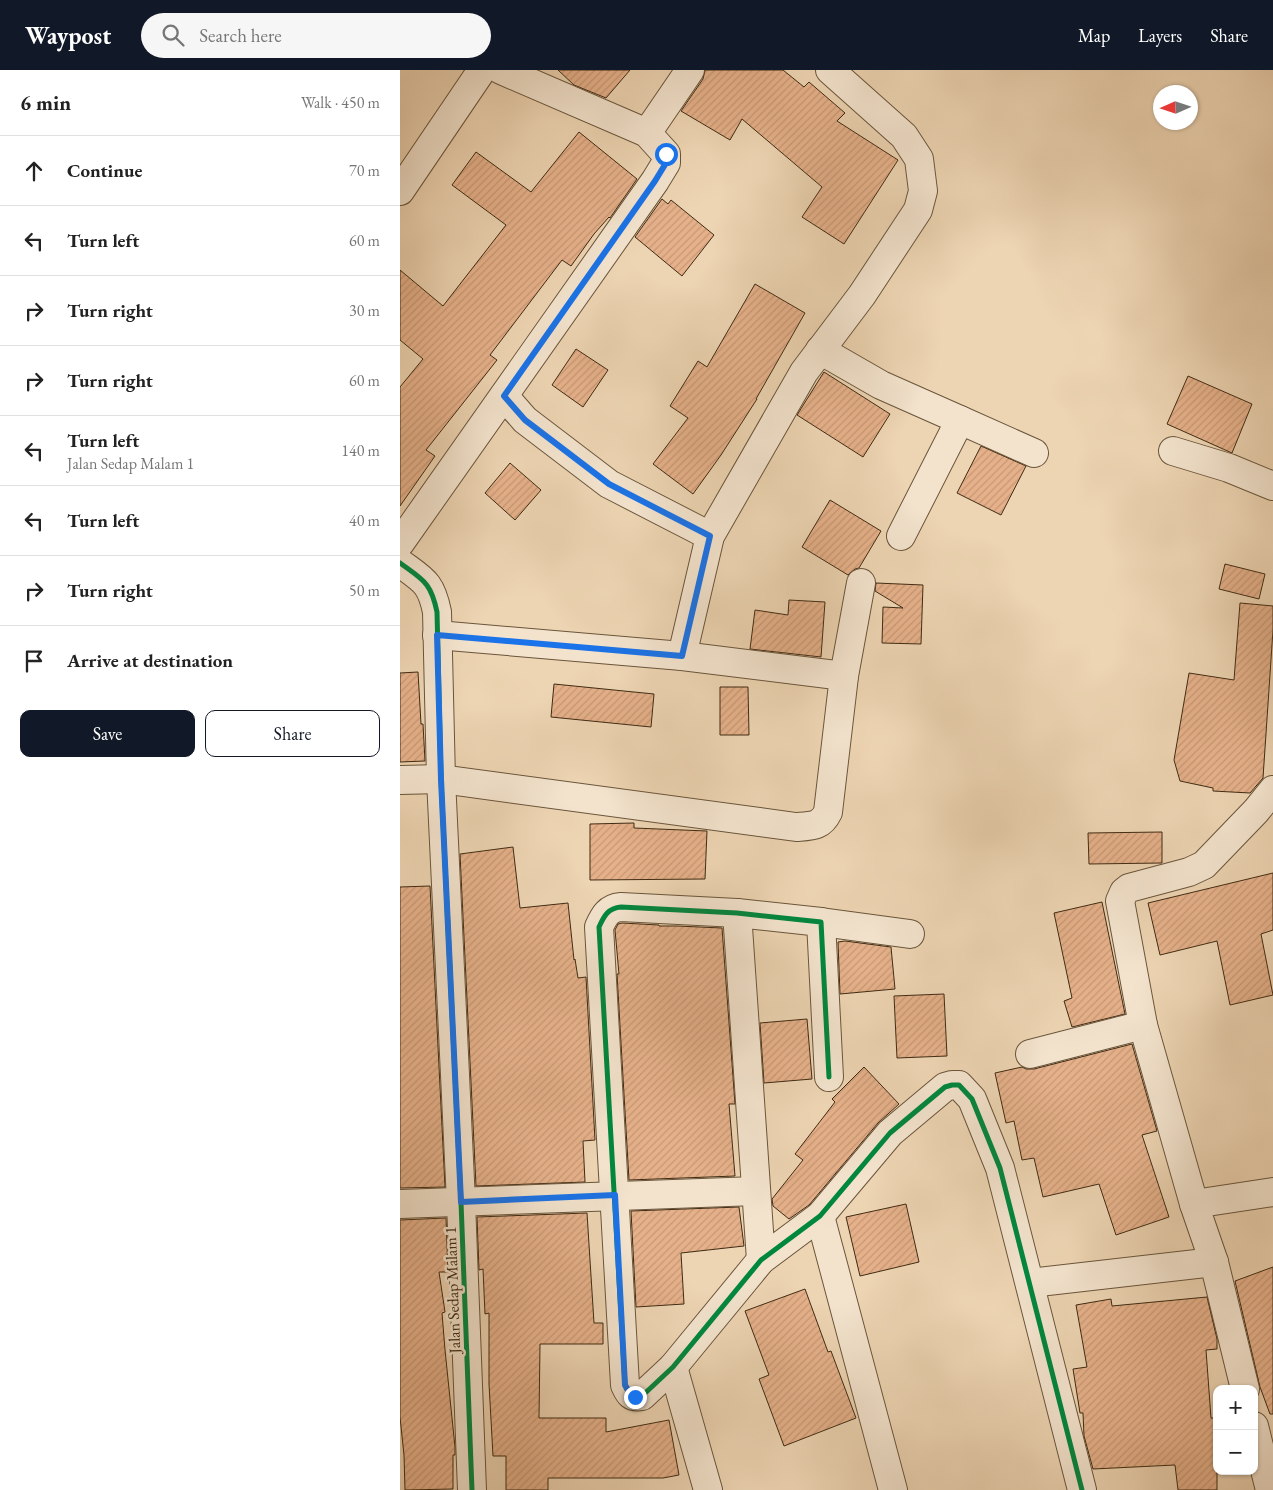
<!DOCTYPE html>
<meta charset="utf-8">
<style>
:root{--surface:#fff;--page:#f6f6f6;--text:#222;--muted:#767676;--line:#e0e0e0;--accent:#111827}
body{margin:0;font-family:"EB Garamond",serif;background:var(--page);color:var(--text)}
.controls{position:absolute;right:15px;bottom:15px;display:grid;overflow:hidden;border-radius:10px;box-shadow:0 1px 4px #0004}
.controls button{width:45px;height:45px;display:grid;place-items:center;padding:0;border:0;border-bottom:1px solid var(--line);background:var(--surface);color:var(--text);font:25px sans-serif}
.compass{position:absolute;left:753px;top:15px;width:45px;height:45px;border-radius:50%;background:var(--surface);box-shadow:0 1px 4px #0004;rotate:267deg}
.stop{position:absolute;width:15px;height:15px;margin:-11px;border:4px solid #1a73e8;border-radius:50%;background:#fff}
.stop.end{background:#1a73e8;border-color:#fff;box-shadow:0 1px 5px #0008}
.list{margin:0;padding:0;list-style:none}
h2{display:flex;justify-content:space-between;align-items:center;height:65px;margin:0;padding:0 20px;font-size:21px}
h2 small{font-size:16px;font-weight:400;color:var(--muted)}
.list li{display:grid;grid-template-columns:32px 1fr auto;gap:15px;align-items:center;box-sizing:border-box;height:70px;padding:0 20px;border-top:1px solid var(--line)}
.list b{display:block;font-size:19px;white-space:nowrap}
.list p{margin:0;font-size:16px;white-space:nowrap;color:var(--muted)}
.list em{font-size:16px;font-style:normal;color:var(--muted)}
.actions{display:flex;gap:10px;padding:15px 20px}
.actions a{flex:1;padding:11px 0;border:1px solid var(--accent);border-radius:10px;text-align:center;font-size:18px;color:var(--accent)}
.actions .main{background:var(--accent);color:#fff}
.icon{flex:none;width:28px;height:28px;fill:none;stroke:currentColor;stroke-width:2;stroke-linecap:round;stroke-linejoin:round}
.map{position:relative;flex:none;width:873px;height:1420px;overflow:hidden}
header{display:flex;align-items:center;gap:30px;box-sizing:border-box;height:70px;padding:0 25px;background:var(--accent);color:#fff}
header strong{font-size:24px}
nav{display:flex;gap:28px;margin-inline-start:auto;font-size:18px}
.search{width:350px;height:45px;background:var(--page);display:flex;align-items:center;gap:12px;box-sizing:border-box;padding:0 18px;border-radius:28px;color:var(--muted);font-size:19px}
main{display:flex}
aside{flex:1;background:var(--surface)}
.map>svg:first-child{display:block}
.building{fill:url(#building-hatch);stroke:#3f2b13}
.lines{fill:none;stroke-linecap:round;stroke-linejoin:round}
.minor-casing{stroke:#6a553b;stroke-width:30}
.minor{stroke:#f3e3cd;stroke-width:28}
.cycleway-casing{stroke:#f3e3cd;stroke-width:8}
.cycleway{stroke:#00873e;stroke-width:5}
.route{stroke:#1a73e8;stroke-width:6}
.labels{text-anchor:middle;stroke-width:5;stroke-linejoin:round;paint-order:stroke}
.street-label{font-size:16px;fill:#3f2b13;stroke:#f3e3cd}
</style>
<header>
<strong>Waypost</strong>
<div class="search"><svg class="icon" aria-label="search" viewBox="0 0 24 24"><circle cx="10" cy="10" r="6"/><path d="M15 15l6 6"/></svg>Search here</div>
<nav><a>Map</a><a>Layers</a><a>Share</a></nav>
</header>
<main>
<aside>
<h2>6 min<small>Walk · 450 m</small></h2>
<ul class="list">
<li><svg class="icon" aria-label="ahead" viewBox="0 0 24 24"><path d="M12 20V5M6 11l6-6 6 6"/></svg><div><b>Continue</b></div><em>70 m</em></li>
<li><svg class="icon" aria-label="left" viewBox="0 0 24 24"><path d="M17 20v-9H6M10 6l-5 5 5 5"/></svg><div><b>Turn left</b></div><em>60 m</em></li>
<li><svg class="icon" aria-label="right" viewBox="0 0 24 24"><path d="M7 20v-9h11M14 6l5 5-5 5"/></svg><div><b>Turn right</b></div><em>30 m</em></li>
<li><svg class="icon" aria-label="right" viewBox="0 0 24 24"><path d="M7 20v-9h11M14 6l5 5-5 5"/></svg><div><b>Turn right</b></div><em>60 m</em></li>
<li><svg class="icon" aria-label="left" viewBox="0 0 24 24"><path d="M17 20v-9H6M10 6l-5 5 5 5"/></svg><div><b>Turn left</b><p>Jalan Sedap Malam 1</p></div><em>140 m</em></li>
<li><svg class="icon" aria-label="left" viewBox="0 0 24 24"><path d="M17 20v-9H6M10 6l-5 5 5 5"/></svg><div><b>Turn left</b></div><em>40 m</em></li>
<li><svg class="icon" aria-label="right" viewBox="0 0 24 24"><path d="M7 20v-9h11M14 6l5 5-5 5"/></svg><div><b>Turn right</b></div><em>50 m</em></li>
<li><svg class="icon" aria-label="arrive" viewBox="0 0 24 24"><path d="M6 21V4h12l-3 4 3 4H6"/></svg><div><b>Arrive at destination</b></div></li>
</ul>
<div class="actions"><a class="main">Save</a><a>Share</a></div>
</aside>
<div class="map">
<svg width="873" height="1420" viewBox="0 0 873 1420">
<defs>
<pattern id="building-hatch" width="6" height="6" patternUnits="userSpaceOnUse" patternTransform="scale(1.25)"><rect width="6" height="6" fill="#e6b18a"/><path d="M-1 1l2-2M0 6l6-6M5 7l2-2" fill="none" stroke="#c69876"/></pattern>
</defs>
<rect width="100%" height="100%" fill="#edd4b2"/>
<filter id="stains"><feTurbulence type="fractalNoise" baseFrequency=".004" numOctaves="4"/><feColorMatrix values="0 0 0 0 .2 0 0 0 0 .09 0 0 0 0 .02 0 0 0 .5 -.17"/></filter>
<radialGradient id="worn" r=".72"><stop offset=".6" stop-color="#630" stop-opacity="0"/><stop offset="1" stop-color="#630" stop-opacity=".3"/></radialGradient>
<g class="building">
<path d="M 158,0 L 230,0 L 206,28 L 174,15 Z"/>
<path d="M 305,0 L 383,0 L 404,17 L 409,12 L 445,43 L 437,51 L 498,90 L 444,174 L 402,147 L 422,117 L 342,49 L 330,70 L 281,41 L 303,9 Z"/>
<path d="M 179,62 L 237,109 L 210,148 L 209,147 L 194,164 L 171,196 L 162,190 L 90,285 L 97,290 L 26,380 L 35,386 L 0,436 L 0,317 L 23,289 L 0,270 L 0,200 L 43,236 L 106,155 L 52,115 L 76,82 L 131,122 Z"/>
<path d="M 262,129 L 268,134 L 271,130 L 314,165 L 282,206 L 235,167 Z"/>
<path d="M 355,214 L 405,243 L 356,329 L 357,329 L 321,385 L 293,424 L 253,394 L 288,348 L 270,336 L 298,291 L 307,297 Z"/>
<path d="M 176,279 L 208,300 L 183,337 L 152,315 Z"/>
<path d="M 424,302 L 490,344 L 463,387 L 397,345 Z"/>
<path d="M 788,306 L 852,334 L 832,383 L 767,354 Z"/>
<path d="M 581,376 L 626,396 L 601,445 L 557,423 Z"/>
<path d="M 110,393 L 141,420 L 115,450 L 85,423 Z"/>
<path d="M 430,430 L 481,461 L 459,498 L 455,499 L 448,505 L 402,477 Z"/>
<path d="M 825,494 L 865,504 L 859,529 L 819,519 Z"/>
<path d="M 476,513 L 523,515 L 521,574 L 482,573 L 483,537 L 503,538 L 475,521 Z"/>
<path d="M 389,530 L 425,532 L 421,587 L 350,579 L 355,540 L 388,545 Z"/>
<path d="M 840,533 L 873,536 L 873,560 L 863,708 L 850,723 L 813,721 L 813,718 L 780,711 L 774,690 L 789,603 L 834,610 Z"/>
<path d="M 18,602 L 21,654 L 23,654 L 25,691 L 0,692 L 0,603 Z"/>
<path d="M 154,614 L 254,624 L 251,657 L 151,647 Z"/>
<path d="M 320,617 L 348,617 L 349,665 L 320,665 Z"/>
<path d="M 234,753 L 234,758 L 307,761 L 305,809 L 190,810 L 190,754 Z"/>
<path d="M 762,762 L 762,793 L 689,794 L 688,763 Z"/>
<path d="M 113,777 L 120,838 L 168,833 L 174,890 L 175,889 L 178,908 L 186,907 L 195,1070 L 183,1071 L 185,1112 L 76,1116 L 60,784 Z"/>
<path d="M 873,803 L 873,860 L 861,864 L 873,925 L 830,935 L 817,871 L 760,885 L 748,833 Z"/>
<path d="M 30,816 L 45,1117 L 0,1118 L 0,817 Z"/>
<path d="M 702,832 L 725,944 L 672,957 L 664,931 L 672,928 L 654,843 Z"/>
<path d="M 222,853 L 259,855 L 259,856 L 277,856 L 322,858 L 335,1034 L 329,1034 L 335,1106 L 229,1110 L 217,904 L 219,904 L 215,860 L 218,854 Z"/>
<path d="M 445,871 L 491,877 L 495,919 L 440,924 L 438,872 Z"/>
<path d="M 544,924 L 547,986 L 497,988 L 494,926 Z"/>
<path d="M 407,949 L 412,1009 L 364,1013 L 360,953 Z"/>
<path d="M 732,974 L 757,1061 L 742,1065 L 769,1147 L 716,1165 L 699,1114 L 643,1127 L 634,1088 L 622,1090 L 614,1051 L 606,1053 L 595,1003 L 622,997 L 626,999 L 634,999 Z"/>
<path d="M 464,997 L 499,1034 L 478,1053 L 409,1135 L 389,1149 L 373,1136 L 372,1129 L 403,1090 L 395,1084 L 435,1032 L 432,1029 Z"/>
<path d="M 506,1134 L 519,1192 L 460,1206 L 446,1147 Z"/>
<path d="M 339,1137 L 344,1176 L 281,1183 L 284,1234 L 236,1237 L 231,1141 Z"/>
<path d="M 187,1143 L 194,1253 L 203,1253 L 203,1274 L 140,1274 L 139,1348 L 206,1348 L 206,1362 L 269,1350 L 279,1405 L 263,1408 L 148,1408 L 148,1420 L 106,1420 L 106,1386 L 93,1386 L 89,1314 L 89,1243 L 85,1244 L 83,1199 L 79,1200 L 77,1147 Z"/>
<path d="M 46,1148 L 48,1202 L 39,1202 L 45,1242 L 42,1243 L 45,1280 L 55,1377 L 55,1385 L 53,1385 L 53,1419 L 5,1420 L 4,1385 L 0,1347 L 0,1150 Z"/>
<path d="M 873,1197 L 873,1344 L 870,1344 L 860,1317 L 835,1211 Z"/>
<path d="M 405,1219 L 428,1282 L 431,1281 L 456,1348 L 384,1376 L 359,1309 L 369,1305 L 345,1241 Z"/>
<path d="M 807,1227 L 817,1269 L 817,1279 L 806,1280 L 811,1348 L 817,1348 L 817,1420 L 778,1420 L 775,1395 L 693,1399 L 684,1366 L 683,1343 L 680,1343 L 673,1299 L 687,1297 L 676,1235 L 711,1229 L 712,1236 Z"/>
</g>
<g class="lines">
<defs>
<g id="minor">
<path d="M 247,63 L 290,0"/>
<path d="M 0,121 L 82,0"/>
<path d="M 420,280 L 481,315 L 560,350 L 501,466"/>
<path d="M 104,326 L 125,350 L 209,414 L 310,466"/>
<path d="M 560,350 L 634,383"/>
<path d="M 773,381 L 829,398 L 873,416"/>
<path d="M 0,473 L 255,111 L 266,93 L 266,84 L 247,63 L 101,0"/>
<path d="M 0,493 C 23,510 31,512 37,542 L 41,709 L 61,1132 L 72,1420"/>
<path d="M 37,565 L 282,586 L 444,606"/>
<path d="M 282,586 L 310,466 L 404,302 L 462,225 L 518,140 L 523,121 L 519,89 L 504,66 L 430,0"/>
<path d="M 0,710 L 41,709 L 396,757 C 411,756 421,757 428,742 L 444,606 L 461,513"/>
<path d="M 337,843 L 361,1190"/>
<path d="M 421,852 L 510,864"/>
<path d="M 630,984 L 743,955"/>
<path d="M 429,1007 L 421,852 L 337,843 L 221,837 C 208,838 204,846 199,857 L 225,1315 C 229,1324 231,1328 242,1326 L 273,1297 L 361,1190 L 420,1146 L 490,1063 L 545,1017 L 552,1015 L 559,1015 L 572,1029 L 600,1098 L 682,1420"/>
<path d="M 0,1134 L 356,1121"/>
<path d="M 794,1134 L 873,1122"/>
<path d="M 420,1146 L 493,1420"/>
<path d="M 630,1213 L 814,1192"/>
<path d="M 273,1297 L 308,1420"/>
<path d="M 845,1319 L 814,1192 L 794,1134 L 743,955 L 720,831 L 724,822 L 729,818 L 789,802 L 804,795 L 856,741 L 873,720"/>
<path d="M 854,1356 L 870,1420"/>
</g>
</defs>
<use href="#minor" class="minor-casing"/>
<use href="#minor" class="minor"/>
<defs>
<g id="cycleway">
<path d="M 0,493 C 23,510 31,512 37,542 L 41,709 L 61,1132 L 72,1420"/>
<path d="M 429,1007 L 421,852 L 337,843 L 221,837 C 208,838 204,846 199,857 L 225,1315 C 229,1324 231,1328 242,1326 L 273,1297 L 361,1190 L 420,1146 L 490,1063 L 545,1017 L 552,1015 L 559,1015 L 572,1029 L 600,1098 L 682,1420"/>
</g>
</defs>
<use href="#cycleway" class="cycleway-casing"/>
<use href="#cycleway" class="cycleway"/>
</g>
<g class="lines">
<path class="route" d="M 235,1327 L 230,1324 L 225,1315 L 215,1125 L 61,1132 L 41,709 L 37,565 L 282,586 L 310,466 L 209,414 L 125,350 L 104,326 L 255,111 L 266,93 L 266,84"/>
</g>
<g class="labels">
<g class="street-label">
<text transform="translate(52 1220) rotate(-92)" y="6">Jalan Sedap Malam 1</text>
</g>
</g>
<rect width="100%" height="100%" filter="url(#stains)"/>
<rect width="100%" height="100%" fill="url(#worn)"/>
</svg>
<div class="controls">
<button>+</button>
<button>−</button>
</div>
<svg class="compass" viewBox="-18 -18 36 36"><path d="M0-13l5 13h-10z" fill="#e53935"/><path d="M0 13l5-13h-10z" fill="#767676"/></svg>
<div class="stop" style="left:266px;top:84px"></div>
<div class="stop end" style="left:235px;top:1327px"></div>
</div>
</main>
